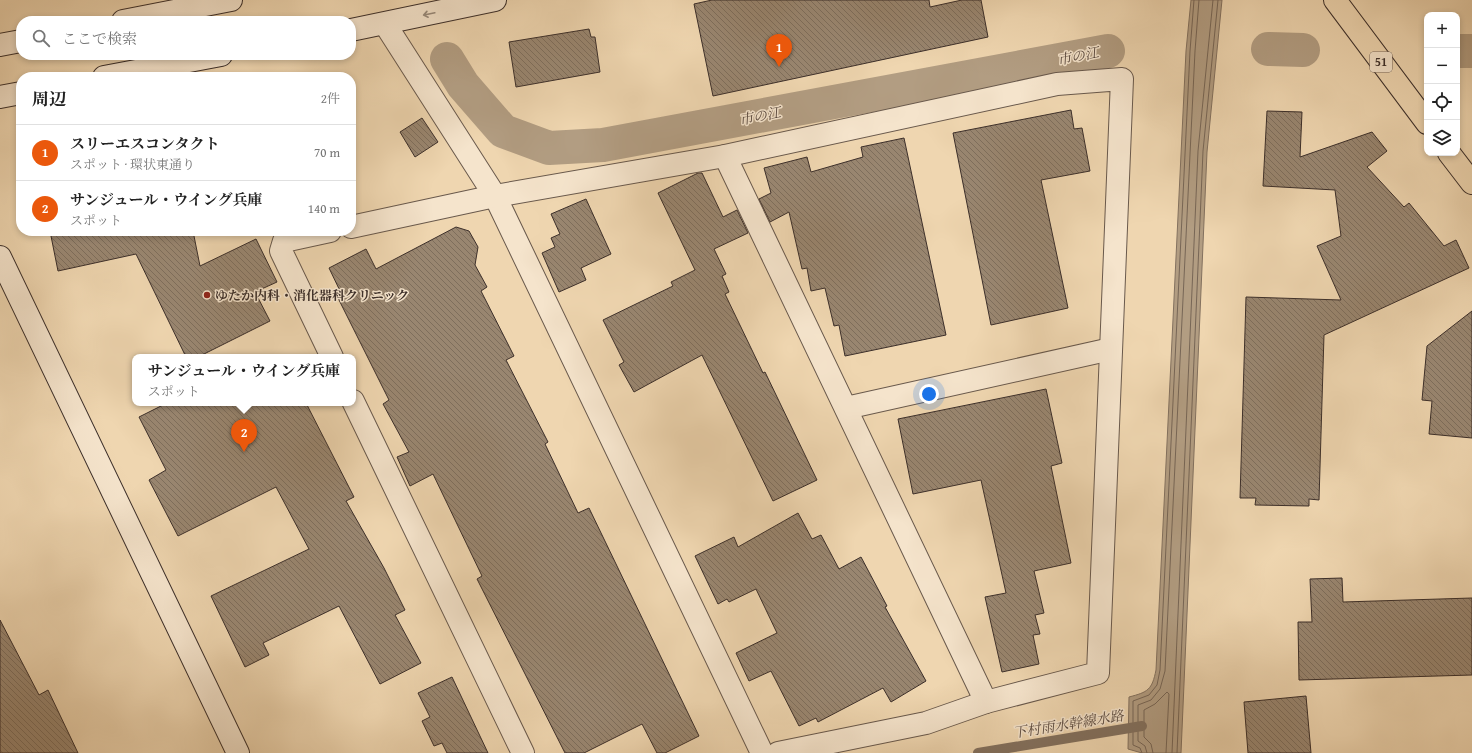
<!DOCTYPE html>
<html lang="ja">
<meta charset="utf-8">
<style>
:root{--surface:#fff;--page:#f6f6f6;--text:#222;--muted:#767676;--line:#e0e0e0;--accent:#ea580c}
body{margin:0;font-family:"Gentium Book Plus","Noto Serif JP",serif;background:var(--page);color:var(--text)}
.controls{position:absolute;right:12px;top:12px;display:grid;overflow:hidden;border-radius:8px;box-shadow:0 2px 6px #0003}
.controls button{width:36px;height:36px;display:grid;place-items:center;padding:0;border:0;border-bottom:1px solid var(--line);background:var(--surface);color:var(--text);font:20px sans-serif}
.you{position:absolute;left:929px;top:394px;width:14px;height:14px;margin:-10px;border:3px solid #fff;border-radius:50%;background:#1a73e8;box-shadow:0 0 0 6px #1a73e833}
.badge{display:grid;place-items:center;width:26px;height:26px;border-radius:50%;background:var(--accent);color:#fff;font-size:13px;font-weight:700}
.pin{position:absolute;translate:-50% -33px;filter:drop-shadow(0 1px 2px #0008)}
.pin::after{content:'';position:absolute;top:21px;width:14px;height:12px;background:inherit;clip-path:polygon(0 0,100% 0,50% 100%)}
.popup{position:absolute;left:132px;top:354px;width:224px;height:52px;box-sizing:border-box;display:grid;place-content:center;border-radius:8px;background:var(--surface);filter:drop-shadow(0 1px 3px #0005);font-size:13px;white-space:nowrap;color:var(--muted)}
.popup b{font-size:15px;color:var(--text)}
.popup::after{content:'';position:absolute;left:50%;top:100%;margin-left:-8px;border:8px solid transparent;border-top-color:var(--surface)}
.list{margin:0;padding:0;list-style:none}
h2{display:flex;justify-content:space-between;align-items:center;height:52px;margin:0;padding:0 16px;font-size:17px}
h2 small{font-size:13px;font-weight:400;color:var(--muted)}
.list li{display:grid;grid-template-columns:26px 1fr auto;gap:12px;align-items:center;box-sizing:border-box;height:56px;padding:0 16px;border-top:1px solid var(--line)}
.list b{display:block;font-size:15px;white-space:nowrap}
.list p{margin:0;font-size:13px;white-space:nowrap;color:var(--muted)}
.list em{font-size:13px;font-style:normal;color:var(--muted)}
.icon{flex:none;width:22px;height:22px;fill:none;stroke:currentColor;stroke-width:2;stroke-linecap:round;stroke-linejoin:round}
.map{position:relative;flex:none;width:1472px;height:753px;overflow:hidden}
.search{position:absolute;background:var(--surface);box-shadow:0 2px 6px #0003;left:16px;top:16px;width:340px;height:44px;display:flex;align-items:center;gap:10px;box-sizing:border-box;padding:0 14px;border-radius:16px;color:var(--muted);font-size:15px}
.panel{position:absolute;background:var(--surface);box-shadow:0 2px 6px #0003;left:16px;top:72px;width:340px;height:164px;border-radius:16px}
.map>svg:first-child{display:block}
.water{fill:#b29d82;stroke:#83715f}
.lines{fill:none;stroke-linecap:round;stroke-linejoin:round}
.shore{stroke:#776656;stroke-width:1}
.stream{stroke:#83715f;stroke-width:10}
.canal{stroke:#b29d82;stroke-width:34}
.building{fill:url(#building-back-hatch);stroke:#3c2f2a}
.street-casing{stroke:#69594c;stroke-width:24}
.secondary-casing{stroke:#3c2f2a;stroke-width:24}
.primary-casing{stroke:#3c2f2a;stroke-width:24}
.street{stroke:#f5e4cc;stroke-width:22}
.secondary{stroke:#f5e4cc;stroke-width:22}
.primary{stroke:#efd6b0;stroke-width:22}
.oneway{stroke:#988a7b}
.poi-dot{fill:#8f2418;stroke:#f5e4cc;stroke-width:1.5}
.labels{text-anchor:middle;stroke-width:3;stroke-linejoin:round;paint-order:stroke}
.shield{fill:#f5e4cc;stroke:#74655b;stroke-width:1}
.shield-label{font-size:12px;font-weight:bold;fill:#3c2f2a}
.poi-label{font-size:13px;font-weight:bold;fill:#3c2f2a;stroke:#f5e4cc;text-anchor:start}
.water-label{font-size:14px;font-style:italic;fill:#5a4a40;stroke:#f5e4cc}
</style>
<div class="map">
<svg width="1472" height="753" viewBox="0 0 1472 753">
<defs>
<pattern id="building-back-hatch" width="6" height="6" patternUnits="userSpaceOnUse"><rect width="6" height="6" fill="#998670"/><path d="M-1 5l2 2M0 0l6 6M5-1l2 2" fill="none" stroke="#7e6e5c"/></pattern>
</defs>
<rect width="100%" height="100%" fill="#efd6b0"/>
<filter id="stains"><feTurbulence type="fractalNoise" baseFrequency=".005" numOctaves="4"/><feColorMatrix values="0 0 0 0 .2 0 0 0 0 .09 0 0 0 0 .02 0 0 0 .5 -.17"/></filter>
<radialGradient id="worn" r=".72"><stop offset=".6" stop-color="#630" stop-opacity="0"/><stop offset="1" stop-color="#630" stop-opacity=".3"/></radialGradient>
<path class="water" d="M 1191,0 L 1222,0 L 1207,152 L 1181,753 L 1142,753 L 1128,749 L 1129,697 C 1148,692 1152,690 1156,670 L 1186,51 Z"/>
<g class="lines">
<g class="shore">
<path d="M 1142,753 L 1140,748 L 1133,745 L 1133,701 L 1149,695 L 1157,685 L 1160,670 L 1190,51 L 1194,0"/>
<path d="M 1147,753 L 1145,746 L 1138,741 L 1138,705 L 1151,700 L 1160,689 L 1165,671 L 1195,51 L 1199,0"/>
<path d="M 1153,753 L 1151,744 L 1144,737 L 1144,710 L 1155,704 L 1167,692 L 1169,694 L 1166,753"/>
<path d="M 1172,753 L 1198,151 L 1213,0"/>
<path d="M 1177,753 L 1203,151 L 1218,0"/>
</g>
<path class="stream" d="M 978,753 L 1142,726"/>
<g class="canal">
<path d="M 1268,49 L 1303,50"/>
<path d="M 1457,51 L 1472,51"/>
<path d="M 447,59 L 463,85 L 503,131 L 549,148 L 603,145 L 1108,51"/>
</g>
</g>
<g class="building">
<path d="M 712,0 L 929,0 L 930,7 L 962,0 L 981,0 L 988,37 L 713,96 L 694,4 Z"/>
<path d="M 589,29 L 591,37 L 595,37 L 600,72 L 516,87 L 509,42 Z"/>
<path d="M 1071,110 L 1074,129 L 1082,128 L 1090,171 L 1041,180 L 1068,308 L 991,325 L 953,133 Z"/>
<path d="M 1267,111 L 1302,112 L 1300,157 L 1372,132 L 1387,151 L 1367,167 L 1404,207 L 1409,203 L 1444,246 L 1456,240 L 1469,268 L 1324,335 L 1319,500 L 1309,499 L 1309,506 L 1255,505 L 1256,498 L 1240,498 L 1246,297 L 1341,300 L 1317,246 L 1341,236 L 1335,190 L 1263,186 Z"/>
<path d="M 422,118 L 438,142 L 415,157 L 400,132 Z"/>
<path d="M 904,138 L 946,335 L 845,356 L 839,325 L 834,326 L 825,288 L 811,291 L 807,268 L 802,269 L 789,212 L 770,222 L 759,199 L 771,193 L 764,168 L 807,157 L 811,172 L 863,157 L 861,147 Z"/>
<path d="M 698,173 L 702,173 L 723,217 L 737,210 L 748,233 L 714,249 L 726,274 L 722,276 L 729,292 L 725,294 L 763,373 L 765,372 L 817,480 L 773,501 L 702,355 L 634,392 L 619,365 L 624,362 L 603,320 L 673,286 L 671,282 L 695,270 L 658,193 Z"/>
<path d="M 586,199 L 611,254 L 581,268 L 586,280 L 559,292 L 542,253 L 555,247 L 551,238 L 560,234 L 551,214 Z"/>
<path d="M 456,227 L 469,231 L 478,247 L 475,265 L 487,287 L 481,291 L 514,356 L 506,360 L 548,442 L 545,444 L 578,513 L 589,508 L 699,736 L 665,753 L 657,753 L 642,724 L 584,753 L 565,753 L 477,579 L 482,576 L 433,474 L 410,486 L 397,457 L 409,452 L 383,404 L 389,400 L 338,298 L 342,295 L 329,268 L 366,249 L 376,269 Z"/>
<path d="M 50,231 L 193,231 L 200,266 L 256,239 L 277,282 L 255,292 L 270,321 L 198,357 L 186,357 L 136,254 L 58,271 Z"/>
<path d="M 1472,311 L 1472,438 L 1429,434 L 1432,401 L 1422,400 L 1427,346 Z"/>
<path d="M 1046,389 L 1062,463 L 1051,466 L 1071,563 L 1034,571 L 1044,613 L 1035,615 L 1040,634 L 1033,635 L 1039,664 L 1002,672 L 985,597 L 1006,593 L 981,480 L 913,494 L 898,419 Z"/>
<path d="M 167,403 L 306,403 L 354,497 L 346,501 L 384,568 L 405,610 L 395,615 L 421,663 L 380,684 L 339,606 L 263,643 L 269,655 L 245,667 L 211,596 L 309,549 L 276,487 L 178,536 L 149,480 L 166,470 L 139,417 Z"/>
<path d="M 798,513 L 812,539 L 821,535 L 839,569 L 861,557 L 887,606 L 885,607 L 926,681 L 891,702 L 883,688 L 818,722 L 816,718 L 799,726 L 771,671 L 749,681 L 736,653 L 777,633 L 756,589 L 729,602 L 727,599 L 718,604 L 695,556 L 734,537 L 738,547 Z"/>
<path d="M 1342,578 L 1343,602 L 1472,598 L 1472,675 L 1299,680 L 1298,622 L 1312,622 L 1310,579 Z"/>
<path d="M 0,620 L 39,695 L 48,690 L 78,753 L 0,753 Z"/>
<path d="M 452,677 L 488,753 L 447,753 L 442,743 L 434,746 L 422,721 L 430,717 L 418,693 Z"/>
<path d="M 1306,696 L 1311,753 L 1248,753 L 1244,702 Z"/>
</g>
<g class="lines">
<defs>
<g id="street">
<path d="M 385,24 L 495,196 L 762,753"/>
<path d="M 725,156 L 986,702"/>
<path d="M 351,227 L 495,196 L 725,156 L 1057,84 L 1122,79 L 1098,673 L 986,702 L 926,723 L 778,753"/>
<path d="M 330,231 L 284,241 L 281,251 L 332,357"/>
<path d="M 353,401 L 523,753"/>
<path d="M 846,408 L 1111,349"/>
</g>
<g id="secondary">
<path d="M 123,21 L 231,0"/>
<path d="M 351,30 L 495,0"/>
<path d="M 0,45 L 21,41"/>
<path d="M 104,77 L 221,55"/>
<path d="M 0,97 L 21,93"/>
<path d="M 0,257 L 238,753"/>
</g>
<g id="primary">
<path d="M 1335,0 L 1427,123"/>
<path d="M 1449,153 L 1472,183"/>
</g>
</defs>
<use href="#street" class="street-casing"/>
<use href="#secondary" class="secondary-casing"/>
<use href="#primary" class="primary-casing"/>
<use href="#street" class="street"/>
<use href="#secondary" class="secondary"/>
<use href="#primary" class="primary"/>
</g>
<defs><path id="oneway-shaft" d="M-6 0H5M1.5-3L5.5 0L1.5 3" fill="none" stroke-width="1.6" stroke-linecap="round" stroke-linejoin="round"/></defs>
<use class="oneway" href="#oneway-shaft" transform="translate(429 14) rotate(168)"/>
<circle class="poi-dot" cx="207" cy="295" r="4"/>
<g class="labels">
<rect class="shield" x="1370" y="52" width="22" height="20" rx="3"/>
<g class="shield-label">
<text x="1381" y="66">51</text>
</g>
<g class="poi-label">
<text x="215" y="300">ゆたか内科・消化器科クリニック</text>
</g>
<g class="water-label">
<text transform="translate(1078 56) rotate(-11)" y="5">市の江</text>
<text transform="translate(760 116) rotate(-11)" y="5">市の江</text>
<text transform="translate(1068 724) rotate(-9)" y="5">下村雨水幹線水路</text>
</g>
</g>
<rect width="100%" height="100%" filter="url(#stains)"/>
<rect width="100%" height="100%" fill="url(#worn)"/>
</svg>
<div class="controls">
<button>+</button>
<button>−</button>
<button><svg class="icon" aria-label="locate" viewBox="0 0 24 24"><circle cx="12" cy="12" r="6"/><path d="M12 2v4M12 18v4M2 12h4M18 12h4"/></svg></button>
<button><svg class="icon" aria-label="layers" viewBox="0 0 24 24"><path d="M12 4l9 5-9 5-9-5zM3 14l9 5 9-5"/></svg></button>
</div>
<div class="you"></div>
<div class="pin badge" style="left:779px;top:67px">1</div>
<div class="pin badge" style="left:244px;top:452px">2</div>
<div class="popup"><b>サンジュール・ウイング兵庫</b>スポット</div>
<div class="search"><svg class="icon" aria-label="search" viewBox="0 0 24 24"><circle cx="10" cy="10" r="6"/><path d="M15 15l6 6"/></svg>ここで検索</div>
<section class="panel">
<h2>周辺<small>2件</small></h2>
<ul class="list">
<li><span class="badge">1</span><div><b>スリーエスコンタクト</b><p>スポット · 環状東通り</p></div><em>70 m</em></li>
<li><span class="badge">2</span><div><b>サンジュール・ウイング兵庫</b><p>スポット</p></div><em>140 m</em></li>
</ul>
</section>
</div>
